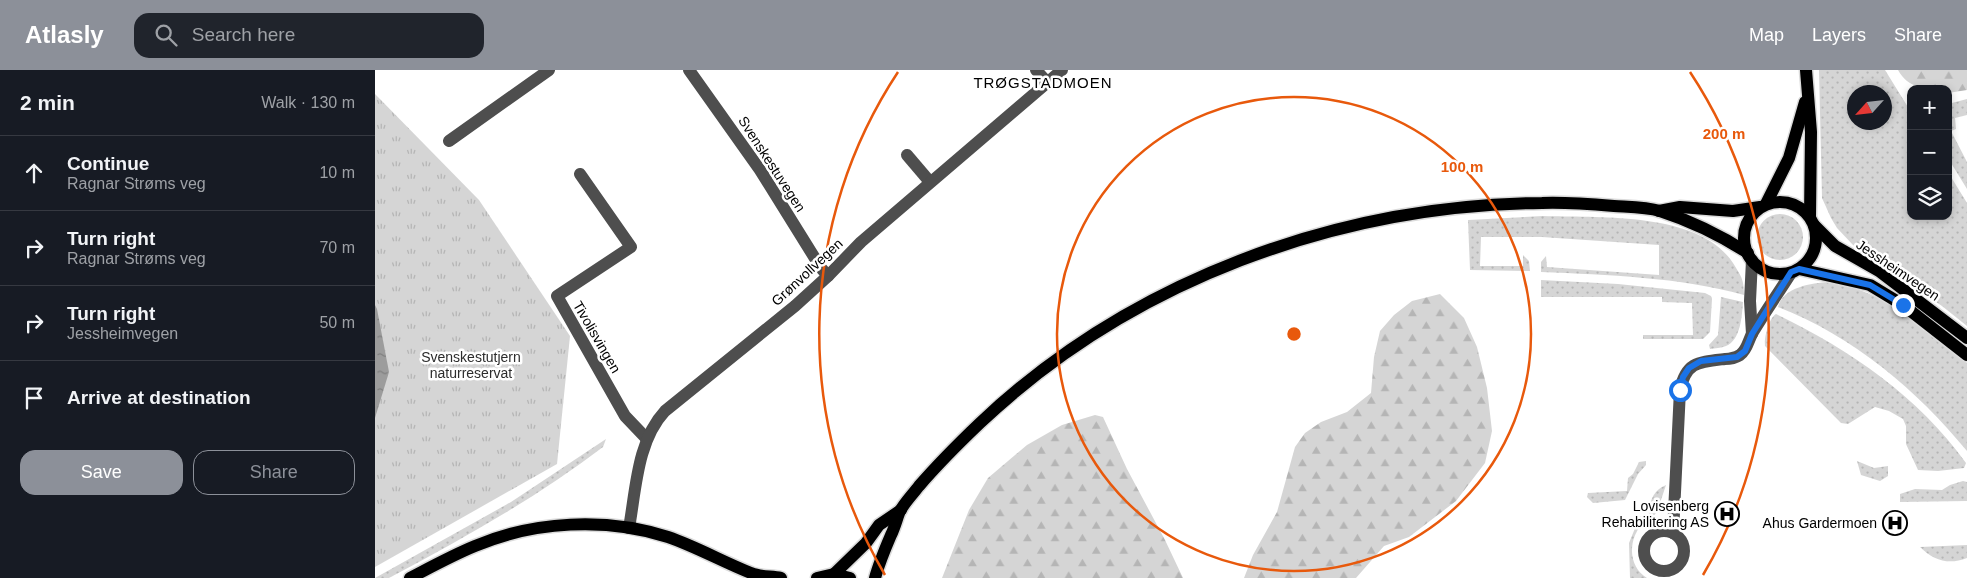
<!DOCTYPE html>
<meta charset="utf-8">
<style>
:root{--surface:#171b24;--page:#20242c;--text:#f1f3f6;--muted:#9ea1a6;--line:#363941;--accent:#8c9099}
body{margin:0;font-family:Arial,sans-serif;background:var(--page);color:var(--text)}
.controls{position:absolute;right:15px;top:15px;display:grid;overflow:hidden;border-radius:10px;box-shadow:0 2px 8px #0003}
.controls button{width:45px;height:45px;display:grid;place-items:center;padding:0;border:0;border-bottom:1px solid var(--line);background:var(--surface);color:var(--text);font:25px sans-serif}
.compass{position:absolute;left:1472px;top:15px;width:45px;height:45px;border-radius:50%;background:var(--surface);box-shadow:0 2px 8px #0003;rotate:243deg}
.stop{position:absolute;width:15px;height:15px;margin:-11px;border:4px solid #1a73e8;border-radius:50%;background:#fff}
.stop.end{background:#1a73e8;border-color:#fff;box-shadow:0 1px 5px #0008}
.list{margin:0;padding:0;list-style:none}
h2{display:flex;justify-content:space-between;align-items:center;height:65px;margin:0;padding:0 20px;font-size:21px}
h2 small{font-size:16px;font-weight:400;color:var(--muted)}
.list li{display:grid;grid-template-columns:32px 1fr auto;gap:15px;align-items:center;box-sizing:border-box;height:75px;padding:0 20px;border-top:1px solid var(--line)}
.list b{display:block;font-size:19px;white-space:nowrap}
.list p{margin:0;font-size:16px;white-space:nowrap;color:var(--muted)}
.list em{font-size:16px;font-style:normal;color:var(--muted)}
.actions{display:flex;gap:10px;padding:15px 20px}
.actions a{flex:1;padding:11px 0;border:1px solid var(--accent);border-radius:15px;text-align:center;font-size:18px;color:var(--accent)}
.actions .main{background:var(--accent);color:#fff}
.icon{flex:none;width:28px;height:28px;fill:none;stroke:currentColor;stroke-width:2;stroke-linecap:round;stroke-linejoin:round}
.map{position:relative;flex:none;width:1592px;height:508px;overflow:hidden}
header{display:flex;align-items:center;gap:30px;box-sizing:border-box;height:70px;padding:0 25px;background:var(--accent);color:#fff}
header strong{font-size:24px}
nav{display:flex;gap:28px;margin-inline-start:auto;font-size:18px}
.search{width:350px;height:45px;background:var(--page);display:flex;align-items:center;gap:12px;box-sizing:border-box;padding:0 18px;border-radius:15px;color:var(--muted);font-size:19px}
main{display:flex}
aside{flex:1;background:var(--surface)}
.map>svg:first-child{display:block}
.grass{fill:url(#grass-dots);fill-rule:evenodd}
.forest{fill:url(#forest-firs)}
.park{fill:url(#park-tufts)}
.water{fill:url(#water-ripples)}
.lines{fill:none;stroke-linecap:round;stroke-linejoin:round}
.major-casing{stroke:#dbdbdb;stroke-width:15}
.minor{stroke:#4e4e4e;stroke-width:12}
.major{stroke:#000;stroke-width:12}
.route{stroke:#1a73e8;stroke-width:6}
.ring{fill:none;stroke:#e8590c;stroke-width:2.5}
.labels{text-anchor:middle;stroke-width:5;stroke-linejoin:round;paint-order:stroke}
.street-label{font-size:14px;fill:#000;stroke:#fff}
.park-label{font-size:14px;fill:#2c2c2c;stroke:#fff}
.poi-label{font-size:14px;fill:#000;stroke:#fff;text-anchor:end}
.neighbourhood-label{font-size:15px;letter-spacing:1px;fill:#000;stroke:#fff}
.centre{fill:#e8590c;stroke:#fff;stroke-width:2.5}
.ring-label{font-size:15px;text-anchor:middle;font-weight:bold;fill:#e8590c;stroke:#fff;stroke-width:5;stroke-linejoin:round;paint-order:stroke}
</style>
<header>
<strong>Atlasly</strong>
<div class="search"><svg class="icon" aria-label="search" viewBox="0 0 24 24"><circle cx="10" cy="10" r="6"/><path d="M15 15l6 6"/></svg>Search here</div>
<nav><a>Map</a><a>Layers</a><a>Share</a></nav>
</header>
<main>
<aside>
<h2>2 min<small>Walk · 130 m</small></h2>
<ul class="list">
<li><svg class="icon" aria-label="ahead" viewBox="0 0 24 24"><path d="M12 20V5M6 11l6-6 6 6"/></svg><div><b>Continue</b><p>Ragnar Strøms veg</p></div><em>10 m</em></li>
<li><svg class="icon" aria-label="right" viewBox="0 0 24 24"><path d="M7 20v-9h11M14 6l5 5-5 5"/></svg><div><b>Turn right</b><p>Ragnar Strøms veg</p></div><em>70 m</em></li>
<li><svg class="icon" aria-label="right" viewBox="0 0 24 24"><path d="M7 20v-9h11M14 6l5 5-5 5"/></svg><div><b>Turn right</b><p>Jessheimvegen</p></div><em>50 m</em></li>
<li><svg class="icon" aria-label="arrive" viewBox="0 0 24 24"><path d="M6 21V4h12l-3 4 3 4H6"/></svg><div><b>Arrive at destination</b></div></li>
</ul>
<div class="actions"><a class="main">Save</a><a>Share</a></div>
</aside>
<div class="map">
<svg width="1592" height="508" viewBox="0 0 1592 508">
<defs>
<pattern id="grass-dots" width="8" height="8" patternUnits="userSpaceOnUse" patternTransform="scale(1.25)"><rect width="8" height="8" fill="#d5d5d5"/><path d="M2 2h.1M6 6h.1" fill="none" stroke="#b5b5b5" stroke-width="1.8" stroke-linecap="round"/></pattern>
<pattern id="forest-firs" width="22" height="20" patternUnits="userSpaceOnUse" patternTransform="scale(1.25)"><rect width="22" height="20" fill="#d5d5d5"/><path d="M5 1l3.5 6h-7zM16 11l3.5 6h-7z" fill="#b5b5b5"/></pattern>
<pattern id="park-tufts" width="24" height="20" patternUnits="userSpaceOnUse" patternTransform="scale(1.25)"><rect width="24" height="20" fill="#d5d5d5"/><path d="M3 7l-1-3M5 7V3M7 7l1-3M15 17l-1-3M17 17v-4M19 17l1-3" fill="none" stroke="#b5b5b5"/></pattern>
<pattern id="water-ripples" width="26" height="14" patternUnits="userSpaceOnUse" patternTransform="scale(1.25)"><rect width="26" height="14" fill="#9c9c9c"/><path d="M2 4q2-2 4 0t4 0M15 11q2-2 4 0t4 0" fill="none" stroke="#7d7d7d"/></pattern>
</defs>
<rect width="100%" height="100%" fill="#fff"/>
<g class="grass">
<path d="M 1444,0 L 1510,0 L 1536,42 L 1536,146 L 1573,146 L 1573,102 L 1592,133 L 1592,256 L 1567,236 L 1478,175 L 1462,158 L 1456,148 L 1447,128 ZM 1480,22 L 1510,22 L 1510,52 L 1480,52 Z"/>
<path d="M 1592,29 L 1592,45 L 1580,48 L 1581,59 L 1576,61 L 1592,92 L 1592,119 L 1573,88 L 1573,34 Z"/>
<circle cx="1405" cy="167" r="23"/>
<path d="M 1168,146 C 1223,148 1324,141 1358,193 C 1366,206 1369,209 1369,225 C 1304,207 1233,205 1166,202 L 1166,192 L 1171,186 L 1172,197 L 1284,205 L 1284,175 L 1167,167 L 1106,167 L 1105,196 L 1148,196 L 1148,185 L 1154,191 L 1155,201 L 1095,200 L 1093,150 Z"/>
<path d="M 1166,210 L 1243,214 L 1330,223 L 1336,226 L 1337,229 L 1335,262 L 1328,269 L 1268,269 L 1268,265 L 1318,265 L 1317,233 L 1287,232 L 1287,227 L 1166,227 Z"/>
<path d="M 1454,212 C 1510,221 1551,257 1592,293 L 1592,381 C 1542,320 1478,266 1403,237 C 1408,217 1437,213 1454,212 Z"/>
<path d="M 1346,227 L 1368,232 C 1367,245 1366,270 1351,276 C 1346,278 1340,278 1335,279 L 1334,275 L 1343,265 Z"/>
<path d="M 1401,244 C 1474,279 1543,326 1591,393 L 1589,398 L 1563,401 L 1543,400 L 1531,374 L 1531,356 L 1528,349 L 1514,341 L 1500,337 L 1473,354 L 1466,353 L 1390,276 C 1389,267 1394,248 1401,244 Z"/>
<path d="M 231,369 L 228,377 C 161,428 89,468 14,508 L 0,508 L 136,432 Z"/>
<path d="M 1271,391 L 1271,395 L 1263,404 L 1250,430 L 1218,433 L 1212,427 L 1213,423 L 1252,421 L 1253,408 L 1258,404 L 1264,392 Z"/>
<path d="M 1482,391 L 1499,398 L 1513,396 L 1513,406 L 1505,411 L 1486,405 Z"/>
<path d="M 1588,411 L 1592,412 L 1592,431 L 1525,432 L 1525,424 L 1540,419 L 1567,420 L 1575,415 Z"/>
<path d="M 1291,415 L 1282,442 L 1274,451 C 1273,436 1276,421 1291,415 Z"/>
<path d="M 1265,446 L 1269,452 C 1253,467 1252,496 1272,508 L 1255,508 L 1254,473 Z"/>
<path d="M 1592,475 L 1592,488 C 1574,495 1559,491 1545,477 Z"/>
</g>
<g class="forest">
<path d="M 1523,0 L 1592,0 L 1592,20 L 1573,23 L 1573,19 C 1553,19 1534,20 1523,0 Z"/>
<path d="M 1065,224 L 1089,248 L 1102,277 L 1112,318 L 1117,361 L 1110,393 L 1081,431 L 1034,467 L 1009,476 L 981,508 L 869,508 L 878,485 L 902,442 L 920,377 L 930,363 L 946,352 L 972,342 L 996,323 L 999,287 L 1005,261 L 1019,245 L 1037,231 Z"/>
<path d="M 720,345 L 728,347 L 752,399 L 790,470 L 808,508 L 567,508 L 594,440 L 613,408 L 652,375 L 687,355 Z"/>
</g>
<path class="park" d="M 0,24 L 104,130 L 195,266 L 182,394 L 0,497 Z"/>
<path class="water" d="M 0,235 L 2,239 L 14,302 L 0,348 Z"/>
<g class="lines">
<defs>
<g id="major">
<path d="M 1431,0 L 1436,62 L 1435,146"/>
<circle cx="1405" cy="168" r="36"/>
<path d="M 1391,134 L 1414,88 L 1430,32"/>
<path d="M 1284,141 L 1305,137 L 1358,141 L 1385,137"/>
<path d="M 1439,155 L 1460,176 L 1504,201 L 1592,268"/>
<path d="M 1424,199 L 1495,215 L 1528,235 L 1592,285"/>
<path d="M 459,504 L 491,473 L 504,455 L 526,440"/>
<path d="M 35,508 C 56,497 78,485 100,476 C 159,451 231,447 293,467 C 322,477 348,492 376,503 C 385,507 396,506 406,508"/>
<path d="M 442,508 L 459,504 L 475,508"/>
<path d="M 500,508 C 504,493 510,479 516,465 C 520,457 522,448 525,441 C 530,432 538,424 544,416 C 563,394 584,373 605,353 C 755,211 961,135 1167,133 C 1191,132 1215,134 1239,136 C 1254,137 1271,137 1285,141 C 1316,151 1345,165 1373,183"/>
</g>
</defs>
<use href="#major" class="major-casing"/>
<g class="minor">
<path d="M 314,0 L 385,100 L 446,198 L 453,206"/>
<path d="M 661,0 L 672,12"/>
<path d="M 74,71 L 174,0"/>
<path d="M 532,85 L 555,112"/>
<path d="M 205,104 L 256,177 L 182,226 L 250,346 L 271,368"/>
<path d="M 1377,264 L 1375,231 L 1377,190"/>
<path d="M 254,458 C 261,419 262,371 290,341 L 420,236 L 453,206 L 486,172 L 687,0"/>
<circle cx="1289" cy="481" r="20"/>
<path d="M 1298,463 L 1305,320 C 1311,292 1323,292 1350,289 C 1355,289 1360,288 1365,285 C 1373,279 1373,270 1378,262 C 1390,242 1404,222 1416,203"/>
</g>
<use href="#major" class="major"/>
</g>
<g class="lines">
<path class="route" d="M 1305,320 L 1308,307 L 1314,298 L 1326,291 L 1362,287 L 1370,281 L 1377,264 L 1416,202 L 1424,199 L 1495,215 L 1528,235"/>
</g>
<g class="ring">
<circle cx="919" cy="264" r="237"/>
<path d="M510 505A475 475 0 0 1 523 2M1315 2A475 475 0 0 1 1328 505"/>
</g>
<defs>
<symbol id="hospital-ring" viewBox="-11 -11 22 22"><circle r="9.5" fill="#fff" stroke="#000" stroke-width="1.5"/><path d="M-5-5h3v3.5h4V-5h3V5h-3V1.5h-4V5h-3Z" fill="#000"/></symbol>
</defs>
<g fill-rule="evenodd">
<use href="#hospital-ring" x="1338" y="430" width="28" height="28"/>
<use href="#hospital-ring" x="1506" y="439" width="28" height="28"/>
</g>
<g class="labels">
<g class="street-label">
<text transform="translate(397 94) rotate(57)" y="5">Svenskestuvegen</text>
<text transform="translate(1523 200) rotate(34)" y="5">Jessheimvegen</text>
<text transform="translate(432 202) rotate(-43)" y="5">Grønvollvegen</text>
<text transform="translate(222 267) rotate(60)" y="5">Tivolisvingen</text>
</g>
<g class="park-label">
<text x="96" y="292">Svenskestutjern<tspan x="96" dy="16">naturreservat</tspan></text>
</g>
<g class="poi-label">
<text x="1334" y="441">Lovisenberg<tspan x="1334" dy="16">Rehabilitering AS</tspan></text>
<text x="1502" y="458">Ahus Gardermoen</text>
</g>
<g class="neighbourhood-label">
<text x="668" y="18">TRØGSTADMOEN</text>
</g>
</g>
<circle cx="919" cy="264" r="8" class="centre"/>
<g class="ring-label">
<text x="1349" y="69">200 m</text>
<text x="1087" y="102">100 m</text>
</g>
</svg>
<div class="controls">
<button>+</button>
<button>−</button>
<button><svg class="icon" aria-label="layers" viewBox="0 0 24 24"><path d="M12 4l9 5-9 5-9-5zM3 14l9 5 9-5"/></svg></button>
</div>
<svg class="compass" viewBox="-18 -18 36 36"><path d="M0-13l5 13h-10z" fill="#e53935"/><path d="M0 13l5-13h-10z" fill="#9ea1a6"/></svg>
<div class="stop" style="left:1305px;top:320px"></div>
<div class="stop end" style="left:1528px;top:235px"></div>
</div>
</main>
